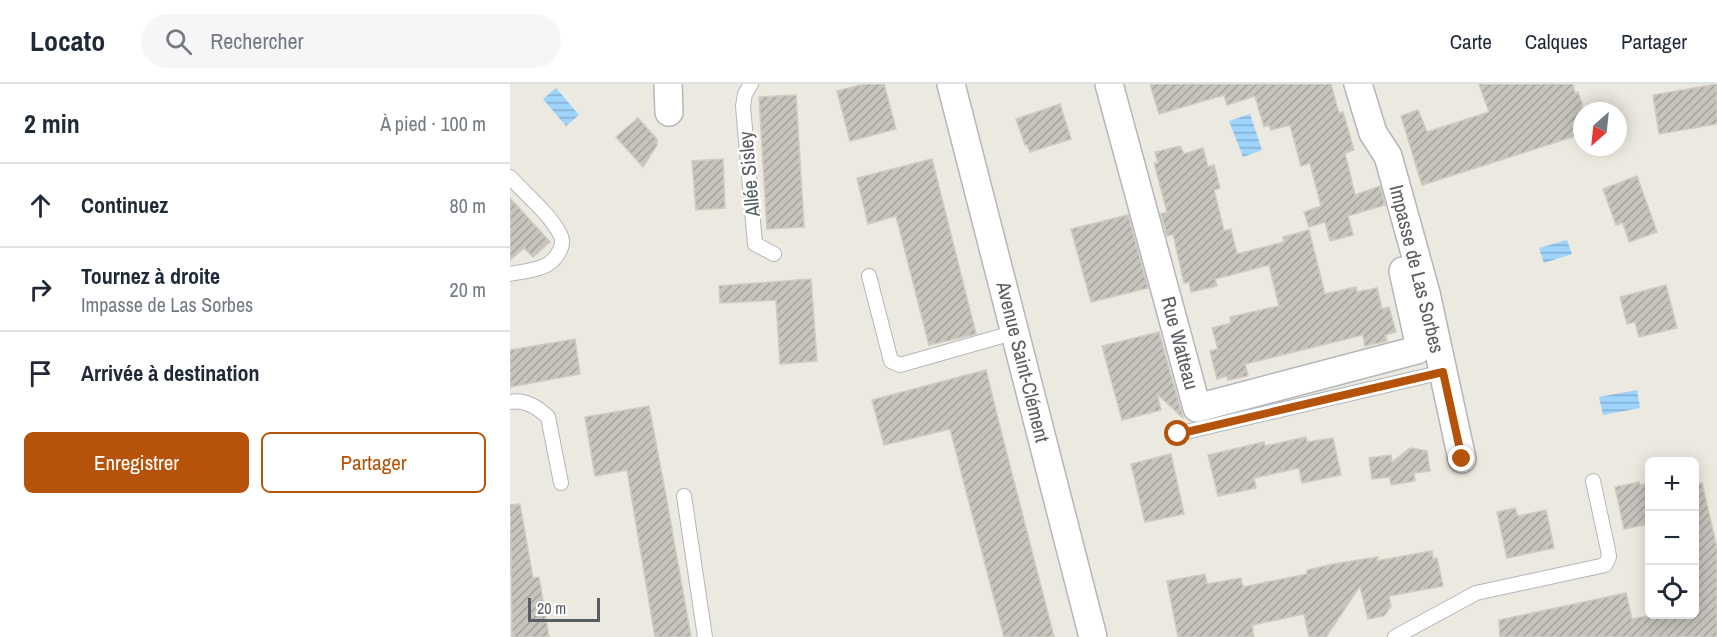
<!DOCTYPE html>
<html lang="fr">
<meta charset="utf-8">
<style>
:root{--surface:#fff;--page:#f6f6f7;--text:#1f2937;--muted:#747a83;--line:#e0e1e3;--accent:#b45309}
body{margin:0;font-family:"Archivo Narrow",sans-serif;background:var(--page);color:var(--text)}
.controls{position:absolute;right:18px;bottom:18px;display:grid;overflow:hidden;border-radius:9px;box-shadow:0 3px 15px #0003}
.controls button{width:54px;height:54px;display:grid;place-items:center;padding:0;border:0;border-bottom:2px solid var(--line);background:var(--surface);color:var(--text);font:30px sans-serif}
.compass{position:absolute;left:1063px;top:18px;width:54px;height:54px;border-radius:50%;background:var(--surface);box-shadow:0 3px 15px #0003;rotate:207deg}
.scale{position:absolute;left:18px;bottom:15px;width:72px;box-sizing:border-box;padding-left:6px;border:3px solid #595d61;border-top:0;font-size:16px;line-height:21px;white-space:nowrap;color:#595d61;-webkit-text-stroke:4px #fff;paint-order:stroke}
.stop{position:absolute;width:18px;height:18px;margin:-14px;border:4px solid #b45309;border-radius:50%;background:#fff}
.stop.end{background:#b45309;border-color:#fff;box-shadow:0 2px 6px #0008}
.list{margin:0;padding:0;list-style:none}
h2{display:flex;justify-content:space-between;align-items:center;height:78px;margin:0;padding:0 24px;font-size:26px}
h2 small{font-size:20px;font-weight:400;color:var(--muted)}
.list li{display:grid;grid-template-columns:39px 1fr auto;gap:18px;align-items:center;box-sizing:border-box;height:84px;padding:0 24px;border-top:2px solid var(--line)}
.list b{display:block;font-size:22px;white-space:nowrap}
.list p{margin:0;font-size:20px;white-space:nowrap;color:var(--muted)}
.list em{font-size:20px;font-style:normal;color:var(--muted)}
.actions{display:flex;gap:12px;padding:18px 24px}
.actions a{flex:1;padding:14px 0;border:2px solid var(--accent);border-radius:9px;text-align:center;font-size:21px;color:var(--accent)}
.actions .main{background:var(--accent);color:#fff}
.icon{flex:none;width:33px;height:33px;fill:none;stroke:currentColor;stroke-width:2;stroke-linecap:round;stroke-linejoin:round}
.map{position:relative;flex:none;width:1207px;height:553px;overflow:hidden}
header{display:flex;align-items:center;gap:36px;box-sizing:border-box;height:84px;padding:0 30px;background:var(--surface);border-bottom:2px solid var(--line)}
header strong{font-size:28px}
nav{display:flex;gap:33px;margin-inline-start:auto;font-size:21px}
.search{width:420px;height:54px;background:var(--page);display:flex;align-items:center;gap:15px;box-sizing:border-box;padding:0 21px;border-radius:33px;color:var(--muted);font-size:22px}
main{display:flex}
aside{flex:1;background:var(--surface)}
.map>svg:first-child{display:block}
.water{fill:url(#water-rules)}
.building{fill:url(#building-hatch);stroke:#d0cbbf;stroke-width:1.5}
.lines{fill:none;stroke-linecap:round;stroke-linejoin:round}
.service-casing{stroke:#b3b7bb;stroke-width:16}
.minor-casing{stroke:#b3b7bb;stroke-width:30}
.service{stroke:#fff;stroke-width:14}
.minor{stroke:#fff;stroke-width:27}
.route{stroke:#b45309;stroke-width:8}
.labels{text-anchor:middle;stroke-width:5;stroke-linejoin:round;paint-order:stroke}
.street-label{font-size:20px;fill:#595d61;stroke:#fff}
</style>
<header>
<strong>Locato</strong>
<div class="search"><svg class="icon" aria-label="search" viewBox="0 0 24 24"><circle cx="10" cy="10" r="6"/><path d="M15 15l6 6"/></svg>Rechercher</div>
<nav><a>Carte</a><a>Calques</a><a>Partager</a></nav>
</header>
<main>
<aside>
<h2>2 min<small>À pied · 100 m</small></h2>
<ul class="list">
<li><svg class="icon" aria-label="ahead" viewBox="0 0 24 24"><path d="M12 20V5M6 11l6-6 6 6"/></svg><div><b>Continuez</b></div><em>80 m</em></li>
<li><svg class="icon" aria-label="right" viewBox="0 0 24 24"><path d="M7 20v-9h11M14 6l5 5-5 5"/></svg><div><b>Tournez à droite</b><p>Impasse de Las Sorbes</p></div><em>20 m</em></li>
<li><svg class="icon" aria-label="arrive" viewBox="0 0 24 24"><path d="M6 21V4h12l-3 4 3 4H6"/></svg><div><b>Arrivée à destination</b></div></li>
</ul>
<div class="actions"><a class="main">Enregistrer</a><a>Partager</a></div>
</aside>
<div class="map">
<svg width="1207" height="553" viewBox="0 0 1207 553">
<defs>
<pattern id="water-rules" width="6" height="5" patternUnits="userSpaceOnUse" patternTransform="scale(1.5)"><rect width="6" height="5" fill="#9fd4fd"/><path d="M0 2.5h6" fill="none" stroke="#85afd0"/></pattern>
<pattern id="building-hatch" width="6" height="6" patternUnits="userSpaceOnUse" patternTransform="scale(1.5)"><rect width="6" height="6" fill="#c7c4be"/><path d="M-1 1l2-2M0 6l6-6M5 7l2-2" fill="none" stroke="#a5a29e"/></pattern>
</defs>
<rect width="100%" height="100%" fill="#ece9e0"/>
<g class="water">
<path d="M 46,4 L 69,31 L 56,42 L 33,15 Z"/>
<path d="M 740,30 L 752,66 L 733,73 L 719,37 Z"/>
<path d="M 1057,156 L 1062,170 L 1034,179 L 1029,164 Z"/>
<path d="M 1127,306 L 1130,324 L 1093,331 L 1089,313 Z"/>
</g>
<g class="building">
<path d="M 354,0 L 374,0 L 386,45 L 340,57 L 327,7 Z"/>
<path d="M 640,0 L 821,0 L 829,29 L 833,28 L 844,66 L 835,69 L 845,111 L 870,102 L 875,121 L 838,132 L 843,151 L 820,157 L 815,138 L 799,143 L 794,128 L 811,122 L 800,79 L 791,82 L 780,41 L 761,46 L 759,41 L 754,43 L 745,12 L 717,21 L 714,11 L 649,30 Z"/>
<path d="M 969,0 L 1063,0 L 1065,9 L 1068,8 L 1072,19 L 1072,50 L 912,101 L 891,32 L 908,26 L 917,48 L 979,28 Z"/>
<path d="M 1207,0 L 1207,40 L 1149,50 L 1143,11 Z"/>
<path d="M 286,11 L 294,143 L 257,145 L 249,13 Z"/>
<path d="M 550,20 L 561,55 L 520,68 L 517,61 L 515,61 L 506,35 Z"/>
<path d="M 128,34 L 147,55 L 147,61 L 133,83 L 106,53 Z"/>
<path d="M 670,62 L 674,70 L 693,64 L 698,83 L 704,81 L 710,104 L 704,106 L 709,126 L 714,147 L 721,145 L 727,170 L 774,158 L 773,153 L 799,146 L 815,210 L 846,203 L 847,208 L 867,204 L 872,225 L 879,223 L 886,248 L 875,251 L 877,257 L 855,262 L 853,251 L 735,280 L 738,292 L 718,296 L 717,292 L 707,295 L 700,267 L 708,265 L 702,244 L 721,239 L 720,233 L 769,222 L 759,181 L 705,195 L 707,202 L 681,208 L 679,198 L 674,199 L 663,150 L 657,152 L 651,130 L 657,128 L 644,79 L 648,79 L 645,68 Z"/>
<path d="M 213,75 L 215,124 L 186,126 L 182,77 Z"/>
<path d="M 422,75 L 466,250 L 419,261 L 386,132 L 358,140 L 347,94 Z"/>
<path d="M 1127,92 L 1147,148 L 1119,158 L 1113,139 L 1106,141 L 1093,105 Z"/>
<path d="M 0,114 L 40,158 L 23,173 L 14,164 L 0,176 Z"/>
<path d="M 618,131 L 638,204 L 581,218 L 561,145 Z"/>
<path d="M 301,195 L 307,277 L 270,280 L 266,216 L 210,219 L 209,202 Z"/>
<path d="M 1156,201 L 1167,244 L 1129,253 L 1125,238 L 1117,240 L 1110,213 Z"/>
<path d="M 649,248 L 673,334 L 647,310 L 651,326 L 612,336 L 592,262 Z"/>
<path d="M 65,255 L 70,290 L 0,303 L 0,266 Z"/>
<path d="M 476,286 L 490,343 L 544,553 L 494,553 L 440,345 L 374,361 L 362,316 Z"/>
<path d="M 139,322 L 156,412 L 181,553 L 145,553 L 117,386 L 85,392 L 75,333 Z"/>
<path d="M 796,353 L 797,358 L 823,354 L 831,391 L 792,399 L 789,384 L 744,394 L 746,404 L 708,412 L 698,371 L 754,358 L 755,362 Z"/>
<path d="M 900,364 L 917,367 L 920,387 L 904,389 L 905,397 L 881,401 L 880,393 L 862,395 L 859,374 L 881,371 L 882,378 Z"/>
<path d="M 661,370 L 674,430 L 635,438 L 621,380 Z"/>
<path d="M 1129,398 L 1130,401 L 1140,399 L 1140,425 L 1135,426 L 1138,440 L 1114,445 L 1105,403 Z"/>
<path d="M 1192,399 L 1207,464 L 1207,553 L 990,553 L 989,536 L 1116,509 L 1122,535 L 1142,531 L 1185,531 L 1185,400 Z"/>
<path d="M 10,420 L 23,494 L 29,493 L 39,553 L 2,553 L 0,421 Z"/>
<path d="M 1005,424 L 1008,432 L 1036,426 L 1044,464 L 997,474 L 987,428 Z"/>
<path d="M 922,467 L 923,475 L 927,474 L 933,502 L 879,512 L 881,522 L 874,532 L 858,535 L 850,502 L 816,553 L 799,553 L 794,530 L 742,541 L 744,553 L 668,553 L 657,497 L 695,490 L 697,500 L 731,494 L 733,503 L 797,490 L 797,486 L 824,480 L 868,473 L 866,477 Z"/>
</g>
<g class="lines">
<defs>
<g id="service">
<path d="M 241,0 L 235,10 L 233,22 L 245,160 L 264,170"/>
<path d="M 0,93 C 16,111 39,129 50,150 C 57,162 44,179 32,183 C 22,187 10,188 0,190"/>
<path d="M 359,192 L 381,277 L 390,281 L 506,248"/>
<path d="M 0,318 C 15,315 27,323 38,333 L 51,399"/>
<path d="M 667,350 L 933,288"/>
<path d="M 174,412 L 195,553"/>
<path d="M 885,553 L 966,509 L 1095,481 L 1099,473 L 1098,466 L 1083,397"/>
</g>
<g id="minor">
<path d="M 158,0 L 159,28"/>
<path d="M 441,0 L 583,553"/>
<path d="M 599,0 L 687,324 L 907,266 L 909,259 L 893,187"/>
<path d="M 848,0 L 863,49 L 878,72 L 916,209 L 952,375"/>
</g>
</defs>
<use href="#service" class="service-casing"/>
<use href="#minor" class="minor-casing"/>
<use href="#service" class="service"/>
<use href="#minor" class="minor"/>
</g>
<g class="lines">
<path class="route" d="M 668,350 L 933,288 L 952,375"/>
</g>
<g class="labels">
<g class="street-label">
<text transform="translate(239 90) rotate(-95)" y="7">Allée Sisley</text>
<text transform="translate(907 185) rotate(76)" y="7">Impasse de Las Sorbes</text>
<text transform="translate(670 259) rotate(75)" y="7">Rue Watteau</text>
<text transform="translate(513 278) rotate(76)" y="7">Avenue Saint-Clément</text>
</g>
</g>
</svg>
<div class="controls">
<button>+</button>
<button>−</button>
<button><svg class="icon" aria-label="locate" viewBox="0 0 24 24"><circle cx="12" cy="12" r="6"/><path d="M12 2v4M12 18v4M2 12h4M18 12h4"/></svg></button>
</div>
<svg class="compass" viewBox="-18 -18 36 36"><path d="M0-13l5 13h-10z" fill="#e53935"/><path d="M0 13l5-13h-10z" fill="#747a83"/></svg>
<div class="scale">20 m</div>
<div class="stop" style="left:668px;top:350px"></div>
<div class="stop end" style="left:952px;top:375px"></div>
</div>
</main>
